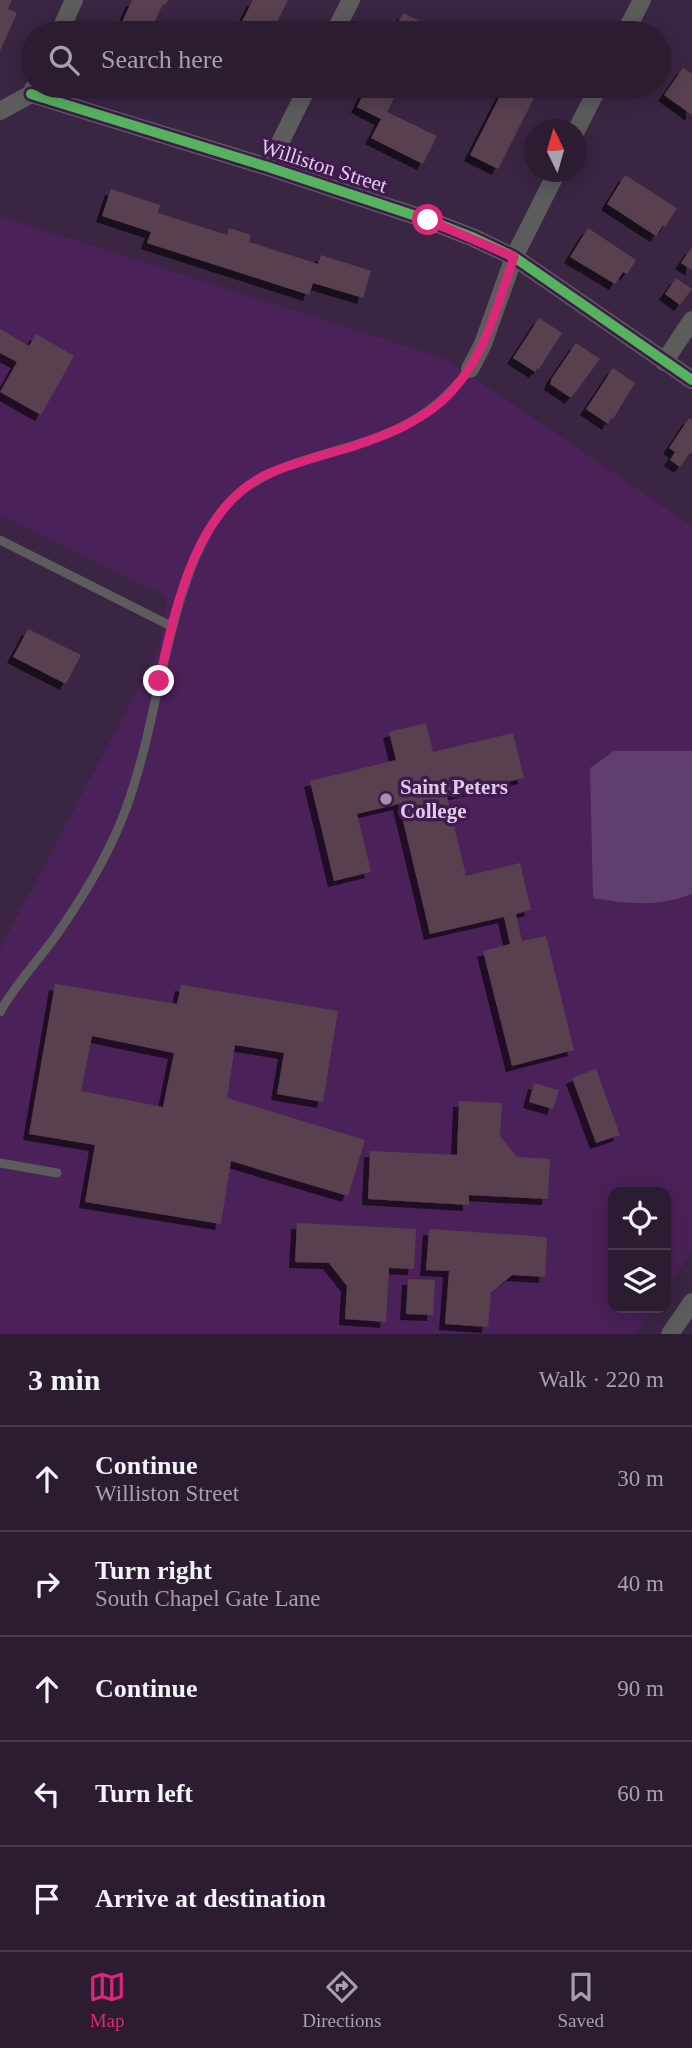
<!DOCTYPE html>
<meta charset="utf-8">
<style>
:root{--surface:#2c1c32;--page:#38293e;--text:#f1f3f6;--muted:#a6a1ac;--line:#483a4d;--accent:#db2777}
body{margin:0;font-family:"Times New Roman",serif;background:var(--page);color:var(--text)}
.controls{position:absolute;right:21px;bottom:21px;display:grid;overflow:hidden;border-radius:14px;box-shadow:0 4px 18px #0003}
.controls button{width:63px;height:63px;display:grid;place-items:center;padding:0;border:0;border-bottom:2px solid var(--line);background:var(--surface);color:var(--text);font:35px sans-serif}
.compass{position:absolute;left:524px;top:119px;width:63px;height:63px;border-radius:50%;background:var(--surface);box-shadow:0 4px 18px #0003;rotate:355deg}
.stop{position:absolute;width:21px;height:21px;margin:-16px;border:5px solid #db2777;border-radius:50%;background:#fff}
.stop.end{background:#db2777;border-color:#fff;box-shadow:0 2px 7px #0008}
.list{margin:0;padding:0;list-style:none}
h2{display:flex;justify-content:space-between;align-items:center;height:91px;margin:0;padding:0 28px;font-size:30px}
h2 small{font-size:23px;font-weight:400;color:var(--muted)}
.list li{display:grid;grid-template-columns:46px 1fr auto;gap:21px;align-items:center;box-sizing:border-box;height:105px;padding:0 28px;border-top:2px solid var(--line)}
.list b{display:block;font-size:26px;white-space:nowrap}
.list p{margin:0;font-size:23px;white-space:nowrap;color:var(--muted)}
.list em{font-size:23px;font-style:normal;color:var(--muted)}
.icon{flex:none;width:38px;height:38px;fill:none;stroke:currentColor;stroke-width:2;stroke-linecap:round;stroke-linejoin:round}
.map{position:relative;flex:none;width:692px;height:1334px;overflow:hidden}
.search{position:absolute;background:var(--surface);box-shadow:0 4px 18px #0003;left:21px;right:21px;top:21px;height:77px;display:flex;align-items:center;gap:18px;box-sizing:border-box;padding:0 24px;border-radius:38px;color:var(--muted);font-size:26px}
.sheet{height:616px;background:var(--surface)}
nav{display:flex;justify-content:space-around;align-items:center;box-sizing:border-box;height:98px;border-top:2px solid var(--line);background:var(--surface);font-size:19px;color:var(--muted)}
nav a{display:grid;justify-items:center;gap:4px}
nav .on{color:var(--accent)}
.map>svg:first-child{display:block}
.built{fill:#4a2158}
.grass{fill:#603e6e}
.building{fill:#59414f;fill-rule:evenodd;filter:url(#shadow)}
.lines{fill:none;stroke-linecap:round;stroke-linejoin:round}
.service{stroke:#5b5c5b;stroke-width:9}
.minor{stroke:#5b5c5b;stroke-width:18}
.cycleway-casing{stroke:#40194e;stroke-width:15}
.cycleway{stroke:#56b35d;stroke-width:10}
.route{stroke:#db2777;stroke-width:9}
.poi-dot{fill:#a690af;stroke:#40194e;stroke-width:2.5}
.labels{text-anchor:middle;stroke-width:7;stroke-linejoin:round;paint-order:stroke}
.street-label{font-size:21px;fill:#e0caea;stroke:#40194e}
.poi-label{font-size:21px;font-weight:bold;fill:#e0caea;stroke:#40194e;text-anchor:start}
</style>
<div class="map">
<svg width="692" height="1334" viewBox="0 0 692 1334">
<defs>
<filter id="shadow"><feDropShadow dx="-6" dy="6" stdDeviation="0" flood-color="#0009"/></filter>
</defs>
<rect width="100%" height="100%" fill="#3a2542"/>
<path class="built" d="M 0,216 L 446,359 L 692,526 L 692,1252 L 666,1290 L 666,1192 L 613,1192 L 613,1308 L 654,1308 L 636,1334 L 0,1334 L 0,949 L 159,649 L 167,597 L 0,515 Z"/>
<path class="grass" d="M 614,751 L 692,751 L 692,894 C 661,907 626,904 593,898 L 590,768 Z"/>
<g class="building">
<path d="M 0,0 L 12,0 L 8,9 L 17,13 L 0,51 Z"/>
<path d="M 132,0 L 168,0 L 165,5 L 163,4 L 149,33 L 117,33 Z"/>
<path d="M 253,0 L 288,0 L 271,33 L 236,33 Z"/>
<path d="M 403,13 L 430,26 L 426,33 L 393,33 Z"/>
<path d="M 683,68 L 692,74 L 692,115 L 664,95 Z"/>
<path d="M 367,86 L 400,86 L 387,112 L 437,136 L 423,164 L 371,138 L 381,119 L 357,107 Z"/>
<path d="M 505,86 L 540,86 L 498,169 L 470,155 Z"/>
<path d="M 625,175 L 677,208 L 665,227 L 663,225 L 656,236 L 607,204 Z"/>
<path d="M 111,189 L 160,205 L 158,213 L 227,235 L 229,228 L 251,235 L 249,242 L 318,264 L 321,255 L 371,271 L 363,298 L 313,283 L 309,295 L 147,243 L 151,232 L 102,216 Z"/>
<path d="M 588,228 L 636,260 L 627,274 L 623,272 L 615,284 L 570,257 Z"/>
<path d="M 692,247 L 692,270 L 681,263 Z"/>
<path d="M 676,278 L 692,289 L 680,305 L 665,294 Z"/>
<path d="M 539,318 L 562,333 L 539,369 L 537,368 L 535,372 L 513,358 Z"/>
<path d="M 0,329 L 29,346 L 36,334 L 74,356 L 41,415 L 0,392 L 17,362 L 0,353 Z"/>
<path d="M 576,343 L 600,359 L 571,398 L 550,384 L 552,378 Z"/>
<path d="M 613,368 L 635,383 L 613,419 L 611,418 L 608,424 L 586,409 Z"/>
<path d="M 689,418 L 692,420 L 692,452 L 690,454 L 689,454 L 680,467 L 670,460 L 675,452 L 669,448 Z"/>
<path d="M 28,629 L 81,655 L 66,684 L 13,657 Z"/>
<path d="M 426,723 L 433,752 L 513,733 L 524,778 L 447,796 L 466,876 L 520,863 L 531,910 L 516,914 L 522,941 L 546,936 L 574,1050 L 512,1066 L 483,951 L 510,944 L 504,917 L 430,934 L 399,804 L 357,814 L 371,872 L 334,881 L 310,781 L 396,760 L 389,732 Z"/>
<path d="M 55,984 L 177,1004 L 181,985 L 338,1011 L 323,1102 L 277,1094 L 284,1053 L 235,1045 L 227,1098 L 365,1140 L 348,1196 L 231,1161 L 221,1224 L 85,1202 L 95,1145 L 29,1134 ZM 92,1036 L 174,1053 L 163,1107 L 81,1091 Z"/>
<path d="M 596,1069 L 620,1135 L 596,1143 L 572,1078 Z"/>
<path d="M 534,1083 L 559,1090 L 553,1109 L 529,1102 Z"/>
<path d="M 459,1101 L 502,1103 L 500,1136 L 517,1157 L 550,1159 L 548,1199 L 469,1195 L 469,1205 L 368,1199 L 370,1151 L 457,1155 Z"/>
<path d="M 297,1223 L 416,1229 L 414,1269 L 389,1268 L 386,1322 L 345,1319 L 347,1286 L 329,1263 L 295,1262 Z"/>
<path d="M 429,1229 L 547,1237 L 545,1277 L 512,1275 L 491,1293 L 488,1327 L 445,1324 L 449,1271 L 426,1270 Z"/>
<path d="M 408,1279 L 435,1280 L 433,1315 L 406,1314 Z"/>
</g>
<g class="lines">
<g class="service">
<path d="M 0,540 L 171,626"/>
<path d="M 0,1012 C 17,981 43,956 62,927 C 88,889 112,848 127,806 C 152,736 160,661 183,591 C 193,560 205,531 226,506 C 262,464 323,457 373,439 C 416,424 442,404 470,369"/>
<path d="M 0,1163 L 57,1173"/>
</g>
<g class="minor">
<path d="M 59,33 L 74,0"/>
<path d="M 334,33 L 351,0"/>
<path d="M 625,33 L 642,0"/>
<path d="M 31,94 L 268,167 L 428,220 L 474,238 L 514,257 L 692,380"/>
<path d="M 0,111 L 31,94 L 35,86"/>
<path d="M 576,131 L 599,86"/>
<path d="M 268,167 L 308,86"/>
<path d="M 664,362 L 692,320"/>
<path d="M 470,369 L 483,344 L 514,257 L 557,172"/>
<path d="M 670,1334 L 692,1302"/>
</g>
<defs>
<path id="cycleway" d="M 31,94 L 268,167 L 428,220 L 474,238 L 514,257 L 692,380"/>
</defs>
<use href="#cycleway" class="cycleway-casing"/>
<use href="#cycleway" class="cycleway"/>
</g>
<g class="lines">
<path class="route" d="M 159,681 C 175,610 195,505 270,473 C 296,462 324,455 351,447 C 387,435 426,420 452,391 C 486,354 498,303 514,257 L 428,220"/>
</g>
<circle class="poi-dot" cx="386" cy="799" r="7"/>
<g class="labels">
<g class="street-label">
<text transform="translate(324 166) rotate(18)" y="7">Williston Street</text>
</g>
<g class="poi-label">
<text x="400" y="794">Saint Peters<tspan x="400" dy="24">College</tspan></text>
</g>
</g>
</svg>
<div class="controls">
<button><svg class="icon" aria-label="locate" viewBox="0 0 24 24"><circle cx="12" cy="12" r="6"/><path d="M12 2v4M12 18v4M2 12h4M18 12h4"/></svg></button>
<button><svg class="icon" aria-label="layers" viewBox="0 0 24 24"><path d="M12 4l9 5-9 5-9-5zM3 14l9 5 9-5"/></svg></button>
</div>
<svg class="compass" viewBox="-18 -18 36 36"><path d="M0-13l5 13h-10z" fill="#e53935"/><path d="M0 13l5-13h-10z" fill="#a6a1ac"/></svg>
<div class="stop" style="left:428px;top:220px"></div>
<div class="stop end" style="left:159px;top:681px"></div>
<div class="search"><svg class="icon" aria-label="search" viewBox="0 0 24 24"><circle cx="10" cy="10" r="6"/><path d="M15 15l6 6"/></svg>Search here</div>
</div>
<section class="sheet">
<h2>3 min<small>Walk · 220 m</small></h2>
<ul class="list">
<li><svg class="icon" aria-label="ahead" viewBox="0 0 24 24"><path d="M12 20V5M6 11l6-6 6 6"/></svg><div><b>Continue</b><p>Williston Street</p></div><em>30 m</em></li>
<li><svg class="icon" aria-label="right" viewBox="0 0 24 24"><path d="M7 20v-9h11M14 6l5 5-5 5"/></svg><div><b>Turn right</b><p>South Chapel Gate Lane</p></div><em>40 m</em></li>
<li><svg class="icon" aria-label="ahead" viewBox="0 0 24 24"><path d="M12 20V5M6 11l6-6 6 6"/></svg><div><b>Continue</b></div><em>90 m</em></li>
<li><svg class="icon" aria-label="left" viewBox="0 0 24 24"><path d="M17 20v-9H6M10 6l-5 5 5 5"/></svg><div><b>Turn left</b></div><em>60 m</em></li>
<li><svg class="icon" aria-label="arrive" viewBox="0 0 24 24"><path d="M6 21V4h12l-3 4 3 4H6"/></svg><div><b>Arrive at destination</b></div></li>
</ul>
</section>
<nav>
<a class="on"><svg class="icon" aria-label="map" viewBox="0 0 24 24"><path d="M3 6l6-2 6 2 6-2v14l-6 2-6-2-6 2zM9 4v14M15 6v14"/></svg>Map</a>
<a><svg class="icon" aria-label="directions" viewBox="0 0 24 24"><path d="M12 3l9 9-9 9-9-9zM9 14v-3h6M13 9l2 2-2 2"/></svg>Directions</a>
<a><svg class="icon" aria-label="saved" viewBox="0 0 24 24"><path d="M7 4h10v16l-5-4-5 4z"/></svg>Saved</a>
</nav>
